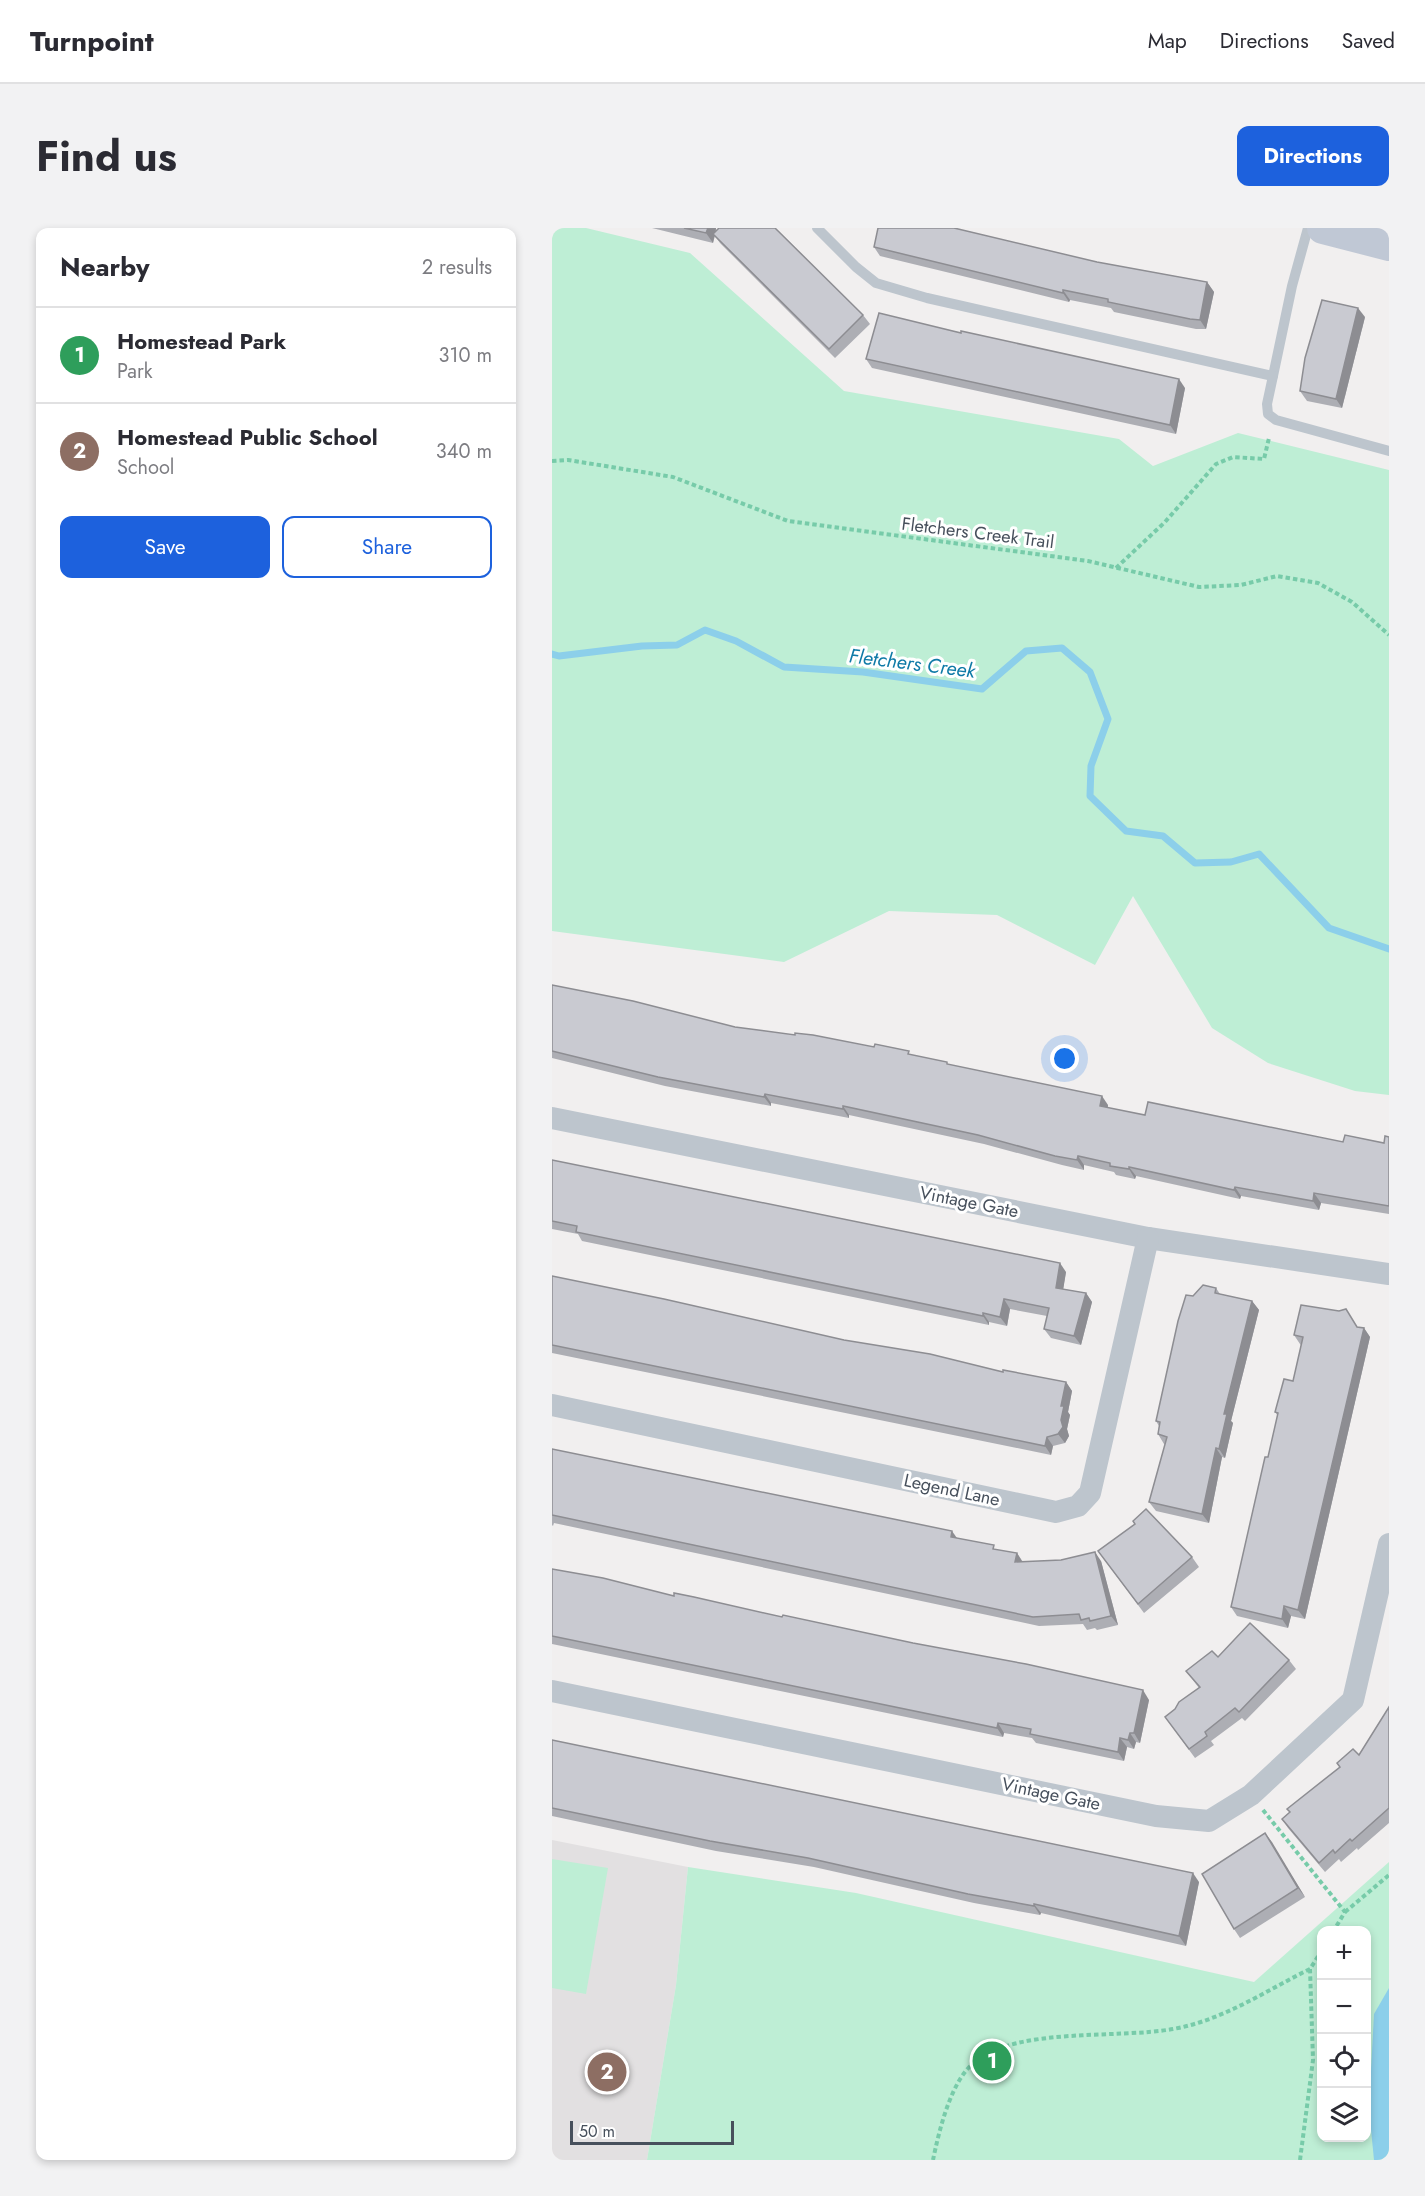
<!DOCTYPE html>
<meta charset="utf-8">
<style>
:root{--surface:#fff;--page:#f2f2f3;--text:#2b2b33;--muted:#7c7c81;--line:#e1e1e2;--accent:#1d61dd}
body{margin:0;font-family:Jost,sans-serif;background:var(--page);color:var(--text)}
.controls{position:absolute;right:18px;bottom:18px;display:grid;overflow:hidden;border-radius:12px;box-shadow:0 3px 9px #0003}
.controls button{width:54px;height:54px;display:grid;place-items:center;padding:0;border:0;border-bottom:2px solid var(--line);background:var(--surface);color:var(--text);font:30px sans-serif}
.scale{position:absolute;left:18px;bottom:15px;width:164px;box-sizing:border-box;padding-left:6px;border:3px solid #47505c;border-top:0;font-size:16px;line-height:21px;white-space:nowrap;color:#47505c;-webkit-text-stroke:4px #fff;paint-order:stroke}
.you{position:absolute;left:513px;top:831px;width:21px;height:21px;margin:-15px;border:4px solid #fff;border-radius:50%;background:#1a73e8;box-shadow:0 0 0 9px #1a73e833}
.badge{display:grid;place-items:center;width:39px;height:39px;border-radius:50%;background:var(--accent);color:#fff;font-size:20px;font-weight:700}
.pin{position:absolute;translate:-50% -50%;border:3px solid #fff;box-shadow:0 2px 6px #0006}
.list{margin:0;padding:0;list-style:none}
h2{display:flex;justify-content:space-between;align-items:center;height:78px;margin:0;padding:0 24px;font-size:26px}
h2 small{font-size:20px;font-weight:400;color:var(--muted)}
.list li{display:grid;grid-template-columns:39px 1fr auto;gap:18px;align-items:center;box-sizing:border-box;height:96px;padding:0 24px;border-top:2px solid var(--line)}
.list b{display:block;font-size:22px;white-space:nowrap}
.list p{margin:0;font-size:20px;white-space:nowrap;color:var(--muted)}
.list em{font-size:20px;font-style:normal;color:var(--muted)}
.actions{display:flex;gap:12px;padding:18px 24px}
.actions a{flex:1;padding:14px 0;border:2px solid var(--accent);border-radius:12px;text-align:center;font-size:21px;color:var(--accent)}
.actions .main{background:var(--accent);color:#fff}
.icon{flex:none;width:33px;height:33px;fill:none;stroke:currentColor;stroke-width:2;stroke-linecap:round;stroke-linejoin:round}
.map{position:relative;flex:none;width:837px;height:1932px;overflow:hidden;border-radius:12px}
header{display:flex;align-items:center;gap:36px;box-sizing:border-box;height:84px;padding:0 30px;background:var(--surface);border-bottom:2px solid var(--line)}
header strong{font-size:28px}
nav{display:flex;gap:33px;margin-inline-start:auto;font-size:21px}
.intro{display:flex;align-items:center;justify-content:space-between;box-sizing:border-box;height:144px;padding:0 36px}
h1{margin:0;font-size:42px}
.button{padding:15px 27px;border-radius:12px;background:var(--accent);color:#fff;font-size:21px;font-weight:700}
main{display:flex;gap:36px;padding:0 36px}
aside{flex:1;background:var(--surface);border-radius:12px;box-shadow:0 3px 9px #0003}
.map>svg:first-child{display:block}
.education{fill:#e2e0e1}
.green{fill:#beeed5;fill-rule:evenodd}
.water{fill:#8ccfea}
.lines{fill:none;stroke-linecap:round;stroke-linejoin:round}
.stream{stroke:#8ccfea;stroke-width:7}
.path{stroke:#77cba9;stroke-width:4;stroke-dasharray:4.5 3;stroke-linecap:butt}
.lane{stroke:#bdc5cd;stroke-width:10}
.street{stroke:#bdc5cd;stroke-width:22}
.secondary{stroke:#c0c8d5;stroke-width:32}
.wall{fill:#adaeb4}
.shaded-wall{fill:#8d8d92}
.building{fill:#c9cad1;stroke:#8d8d92;stroke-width:1.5}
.labels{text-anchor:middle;stroke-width:6;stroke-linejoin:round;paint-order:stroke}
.street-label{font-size:18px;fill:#47505c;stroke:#fff}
.water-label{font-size:20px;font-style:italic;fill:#0f7aa7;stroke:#fff}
</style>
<header>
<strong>Turnpoint</strong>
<nav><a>Map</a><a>Directions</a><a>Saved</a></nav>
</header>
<div class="intro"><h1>Find us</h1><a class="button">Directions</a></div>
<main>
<aside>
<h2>Nearby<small>2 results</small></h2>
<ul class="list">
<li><span class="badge" style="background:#2e9e5b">1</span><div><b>Homestead Park</b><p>Park</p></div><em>310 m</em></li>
<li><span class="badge" style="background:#8d6e63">2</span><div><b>Homestead Public School</b><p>School</p></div><em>340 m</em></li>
</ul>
<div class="actions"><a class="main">Save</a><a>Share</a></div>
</aside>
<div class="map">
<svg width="837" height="1932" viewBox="0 0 837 1932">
<rect width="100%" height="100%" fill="#f1efef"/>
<path class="education" d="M 0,1612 L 136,1639 L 124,1757 L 95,1932 L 0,1932 Z"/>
<g class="green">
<path d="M 0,0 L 34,0 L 138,25 L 292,163 L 567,211 L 601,238 L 686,205 L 837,242 L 837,867 L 803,863 L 716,835 L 660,800 L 581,668 L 543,737 L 445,687 L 337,683 L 232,734 L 0,703 Z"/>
<path d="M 0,1631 L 56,1640 L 34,1766 L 0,1760 Z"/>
<path d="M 837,1634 L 837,1932 L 95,1932 L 124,1757 L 136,1639 L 304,1665 L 702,1754 ZM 770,1702 L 814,1702 L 814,1910 L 770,1910 Z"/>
</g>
<path class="water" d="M 837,1760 L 837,1932 L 822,1932 L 817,1881 L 822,1786 Z"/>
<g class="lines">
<path class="stream" d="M 0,426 L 7,428 L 90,418 L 125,417 L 153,402 L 184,413 L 232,439 L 311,444 L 430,461 L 474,423 L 510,420 L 538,444 L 556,491 L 539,538 L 538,568 L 574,603 L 611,608 L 643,635 L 679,634 L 707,626 L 777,700 L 837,721"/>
<g class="path">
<path d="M 0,233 L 16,232 L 121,249 L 236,293 L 536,333 L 647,359 L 689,357 L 725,348 L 766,355 L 800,374 L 837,407"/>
<path d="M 564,340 L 613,294 L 664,236 L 681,229 L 712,231 L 717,210"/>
<path d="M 711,1582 L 793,1684 L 782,1702"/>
<path d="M 793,1684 L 837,1647"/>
<path d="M 381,1932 C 387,1903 399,1851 424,1833 C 467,1799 566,1811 621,1801 C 672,1792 713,1763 758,1741"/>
<path d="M 748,1932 L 761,1832 L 758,1741 L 770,1722"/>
</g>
<g class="lane">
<path d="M 265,0 L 304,39 L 324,55 L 375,70 L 721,148 L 740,58 L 756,0"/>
<path d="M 721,148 L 715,176 L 716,186 L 724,192 L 837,223"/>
</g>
<g class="street">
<path d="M 0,890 L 596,1010 L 837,1046"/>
<path d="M 0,1177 L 504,1284 L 526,1278 L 538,1265 L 596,1010"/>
<path d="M 0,1463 L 604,1588 L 657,1593 L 699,1567 L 801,1472 L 837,1316"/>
</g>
<path class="secondary" d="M 771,0 L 837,17"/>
</g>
<g class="wall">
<path d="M 100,0 L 164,0 L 164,4 L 311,87 L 318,96 L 283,130 L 168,15 L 163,8 L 161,15 Z"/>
<path d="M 322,19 L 545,34 L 655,54 L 662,64 L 654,101 L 644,101 L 562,84 L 559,80 L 518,72 L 517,74 L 328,28 Z"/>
<path d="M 813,89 L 790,180 L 755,173 L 748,163 Z"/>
<path d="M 314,131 L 633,160 L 624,206 L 320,140 Z"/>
<path d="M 0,757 L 183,799 L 360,827 L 556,877 L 556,880 L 593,887 L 791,914 L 832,915 L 837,909 L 837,986 L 769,975 L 767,982 L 689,968 L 688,971 L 584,948 L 583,951 L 564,947 L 562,944 L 532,937 L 532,942 L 510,937 L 432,916 L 297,887 L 297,890 L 219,875 L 219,878 L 113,858 L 0,830 Z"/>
<path d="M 0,932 L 514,1044 L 511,1061 L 534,1065 L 540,1074 L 529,1117 L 499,1110 L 492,1101 L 495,1088 L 458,1081 L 455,1098 L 437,1094 L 437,1097 L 30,1013 L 26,1006 L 0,1001 Z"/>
<path d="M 0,1048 L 292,1112 L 451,1144 L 514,1154 L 520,1163 L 516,1184 L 518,1187 L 515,1201 L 517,1208 L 513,1215 L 501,1218 L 499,1227 L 0,1125 Z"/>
<path d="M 664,1060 L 668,1066 L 700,1073 L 707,1082 L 679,1193 L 681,1195 L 673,1230 L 670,1229 L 657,1295 L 604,1283 L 597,1274 L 613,1216 L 612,1216 L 606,1206 L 607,1198 L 604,1193 L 641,1068 Z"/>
<path d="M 806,1099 L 812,1100 L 818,1109 L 753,1391 L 739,1388 L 736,1400 L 685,1388 L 679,1379 L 726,1188 L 723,1184 L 741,1153 L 749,1117 L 748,1116 L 742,1107 Z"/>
<path d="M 0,1221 L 405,1311 L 445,1322 L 465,1325 L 471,1334 L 549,1333 L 566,1397 L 545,1402 L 543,1400 L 535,1402 L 531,1396 L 487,1398 L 2,1295 L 1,1298 L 0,1297 Z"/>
<path d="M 581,1293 L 640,1329 L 647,1339 L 592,1385 L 546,1323 L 583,1296 Z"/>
<path d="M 0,1341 L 122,1368 L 230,1389 L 597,1472 L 588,1515 L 584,1514 L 582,1521 L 575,1519 L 572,1533 L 484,1515 L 480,1510 L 452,1505 L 451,1509 L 0,1416 Z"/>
<path d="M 666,1429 L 737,1432 L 744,1441 L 693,1493 L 690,1490 L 659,1513 L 662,1517 L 643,1530 L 613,1489 L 623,1481 L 647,1460 L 634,1443 Z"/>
<path d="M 837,1479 L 837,1595 L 806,1622 L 805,1620 L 789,1634 L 787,1631 L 773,1644 L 736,1600 L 730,1591 L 788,1539 L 785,1535 L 807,1527 Z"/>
<path d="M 0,1512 L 647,1654 L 634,1718 L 489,1685 L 488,1687 L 422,1675 L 262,1639 L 164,1623 L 0,1588 Z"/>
<path d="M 713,1605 L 753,1669 L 688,1710 L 682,1701 Z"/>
</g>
<g class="shaded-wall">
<path d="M 156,0 L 164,0 L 161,15 L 154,5 Z"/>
<path d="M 655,54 L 662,64 L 654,101 L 648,92 Z"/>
<path d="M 511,62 L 518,72 L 517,74 L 511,65 Z"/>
<path d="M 806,80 L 813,89 L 790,180 L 784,171 Z"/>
<path d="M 627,151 L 633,160 L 624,206 L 618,197 Z"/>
<path d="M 213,866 L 219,875 L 219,878 L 212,869 Z"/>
<path d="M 550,868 L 556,877 L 554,887 L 548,878 Z"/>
<path d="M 291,878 L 297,887 L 297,890 L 291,881 Z"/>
<path d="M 526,928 L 532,937 L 532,942 L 525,932 Z"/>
<path d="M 577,939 L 584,948 L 583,951 L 577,941 Z"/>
<path d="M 683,959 L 689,968 L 688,971 L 682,962 Z"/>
<path d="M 762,965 L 769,975 L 767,982 L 761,973 Z"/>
<path d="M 508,1035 L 514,1044 L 510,1069 L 504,1060 Z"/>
<path d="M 534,1065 L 540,1074 L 529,1117 L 522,1108 Z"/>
<path d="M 452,1071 L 458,1081 L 455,1098 L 448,1089 Z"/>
<path d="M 700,1073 L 707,1082 L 679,1193 L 681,1195 L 673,1230 L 667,1221 L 672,1186 Z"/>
<path d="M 431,1085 L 437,1094 L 437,1097 L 431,1088 Z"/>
<path d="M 812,1100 L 818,1109 L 753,1391 L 746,1382 Z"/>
<path d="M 514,1154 L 520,1163 L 516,1184 L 518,1187 L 515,1201 L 517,1208 L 513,1215 L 506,1206 L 509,1192 L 509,1178 Z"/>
<path d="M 495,1209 L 501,1218 L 499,1227 L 493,1218 Z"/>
<path d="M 664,1220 L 670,1229 L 657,1295 L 650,1286 Z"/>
<path d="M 400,1303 L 407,1313 L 399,1309 Z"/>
<path d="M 543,1324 L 549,1333 L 566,1397 L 559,1388 Z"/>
<path d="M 465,1325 L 471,1335 L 463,1334 Z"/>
<path d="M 732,1378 L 739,1388 L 736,1400 L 730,1391 Z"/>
<path d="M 591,1462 L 597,1472 L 588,1515 L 582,1505 Z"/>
<path d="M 446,1495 L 452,1505 L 451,1509 L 445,1500 Z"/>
<path d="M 578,1505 L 584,1514 L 582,1521 L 576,1512 Z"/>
<path d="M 568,1510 L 575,1519 L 572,1533 L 566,1524 Z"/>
<path d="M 713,1605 L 720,1614 L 753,1669 L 746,1660 Z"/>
<path d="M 641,1645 L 647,1654 L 634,1718 L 627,1708 Z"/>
<path d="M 482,1676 L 489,1685 L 488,1687 L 482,1678 Z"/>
</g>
<g class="building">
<path d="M 132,0 L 156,0 L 154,5 Z"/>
<path d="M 167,0 L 223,0 L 311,87 L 277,121 L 161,6 Z"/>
<path d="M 326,0 L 402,0 L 545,34 L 655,54 L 648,92 L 638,91 L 556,74 L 556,71 L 511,62 L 511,65 L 322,19 Z"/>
<path d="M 770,72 L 806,80 L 784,171 L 748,163 L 753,130 Z"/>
<path d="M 327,85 L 409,105 L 409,103 L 627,151 L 618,197 L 314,131 Z"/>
<path d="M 0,757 L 81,773 L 183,799 L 243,807 L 243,805 L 261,807 L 322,819 L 323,816 L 357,823 L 356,826 L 395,834 L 395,836 L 550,868 L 548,878 L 593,887 L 596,874 L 791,914 L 793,907 L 832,915 L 833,908 L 837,909 L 837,978 L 762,965 L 761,973 L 683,959 L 682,962 L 577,939 L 577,941 L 558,938 L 558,935 L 526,928 L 525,932 L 503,928 L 426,907 L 291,878 L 291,881 L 213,866 L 212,869 L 106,849 L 0,823 Z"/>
<path d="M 0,932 L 508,1035 L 504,1060 L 534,1065 L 522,1108 L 492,1101 L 497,1080 L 452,1071 L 448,1089 L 431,1085 L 431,1088 L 24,1004 L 25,998 L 0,993 Z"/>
<path d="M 0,1048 L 112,1071 L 292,1112 L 378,1126 L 451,1144 L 451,1142 L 514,1154 L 509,1178 L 512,1178 L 509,1192 L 511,1199 L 506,1206 L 495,1209 L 493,1218 L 0,1117 Z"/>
<path d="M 651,1057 L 664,1060 L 663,1065 L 700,1073 L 672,1186 L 675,1186 L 667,1221 L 664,1220 L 650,1286 L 597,1274 L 615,1209 L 606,1206 L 608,1194 L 604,1193 L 626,1093 L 634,1067 L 641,1068 Z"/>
<path d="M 749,1077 L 787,1083 L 794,1081 L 805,1099 L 812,1100 L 746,1382 L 732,1378 L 730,1391 L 679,1379 L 713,1229 L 716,1229 L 726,1185 L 723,1184 L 732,1151 L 741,1153 L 751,1109 L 742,1107 Z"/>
<path d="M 0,1221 L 400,1303 L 399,1309 L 442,1317 L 441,1321 L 465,1325 L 463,1334 L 509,1332 L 543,1324 L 559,1388 L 538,1393 L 537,1390 L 529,1392 L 527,1386 L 481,1389 L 0,1287 Z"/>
<path d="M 594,1281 L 640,1329 L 586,1376 L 546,1323 L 583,1296 L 581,1293 Z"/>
<path d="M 0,1341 L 51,1350 L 122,1368 L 122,1365 L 142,1369 L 230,1389 L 231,1387 L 361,1415 L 474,1436 L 591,1462 L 582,1505 L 578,1505 L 576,1512 L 568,1510 L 566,1524 L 478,1506 L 479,1501 L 446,1495 L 445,1500 L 0,1408 Z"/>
<path d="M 698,1395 L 737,1432 L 687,1484 L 683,1480 L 653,1504 L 655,1508 L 637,1521 L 613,1489 L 623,1481 L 627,1474 L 648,1459 L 634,1443 L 660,1423 L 666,1429 Z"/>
<path d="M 837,1479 L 837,1580 L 800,1613 L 798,1611 L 783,1625 L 781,1622 L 767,1635 L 730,1591 L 738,1584 L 735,1581 L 788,1539 L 785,1535 L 801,1521 L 807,1527 Z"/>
<path d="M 0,1512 L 641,1645 L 627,1708 L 482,1676 L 482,1678 L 416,1666 L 256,1630 L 158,1613 L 0,1580 Z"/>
<path d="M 713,1605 L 746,1660 L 682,1701 L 650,1646 Z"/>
</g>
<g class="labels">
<g class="street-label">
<text transform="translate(426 305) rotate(7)" y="6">Fletchers Creek Trail</text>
<text transform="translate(417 974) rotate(11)" y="6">Vintage Gate</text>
<text transform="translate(400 1262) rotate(12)" y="6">Legend Lane</text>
<text transform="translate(499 1566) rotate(12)" y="6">Vintage Gate</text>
</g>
<g class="water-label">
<text transform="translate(360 435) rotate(7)" y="7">Fletchers Creek</text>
</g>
</g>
</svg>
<div class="controls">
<button>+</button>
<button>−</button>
<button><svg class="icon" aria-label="locate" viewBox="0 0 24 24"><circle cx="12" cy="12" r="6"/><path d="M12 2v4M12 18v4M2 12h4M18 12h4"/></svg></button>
<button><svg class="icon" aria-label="layers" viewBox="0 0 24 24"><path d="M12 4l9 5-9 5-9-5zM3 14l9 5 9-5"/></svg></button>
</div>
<div class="scale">50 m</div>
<div class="you"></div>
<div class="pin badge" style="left:440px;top:1833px;background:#2e9e5b">1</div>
<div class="pin badge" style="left:55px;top:1844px;background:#8d6e63">2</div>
</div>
</main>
